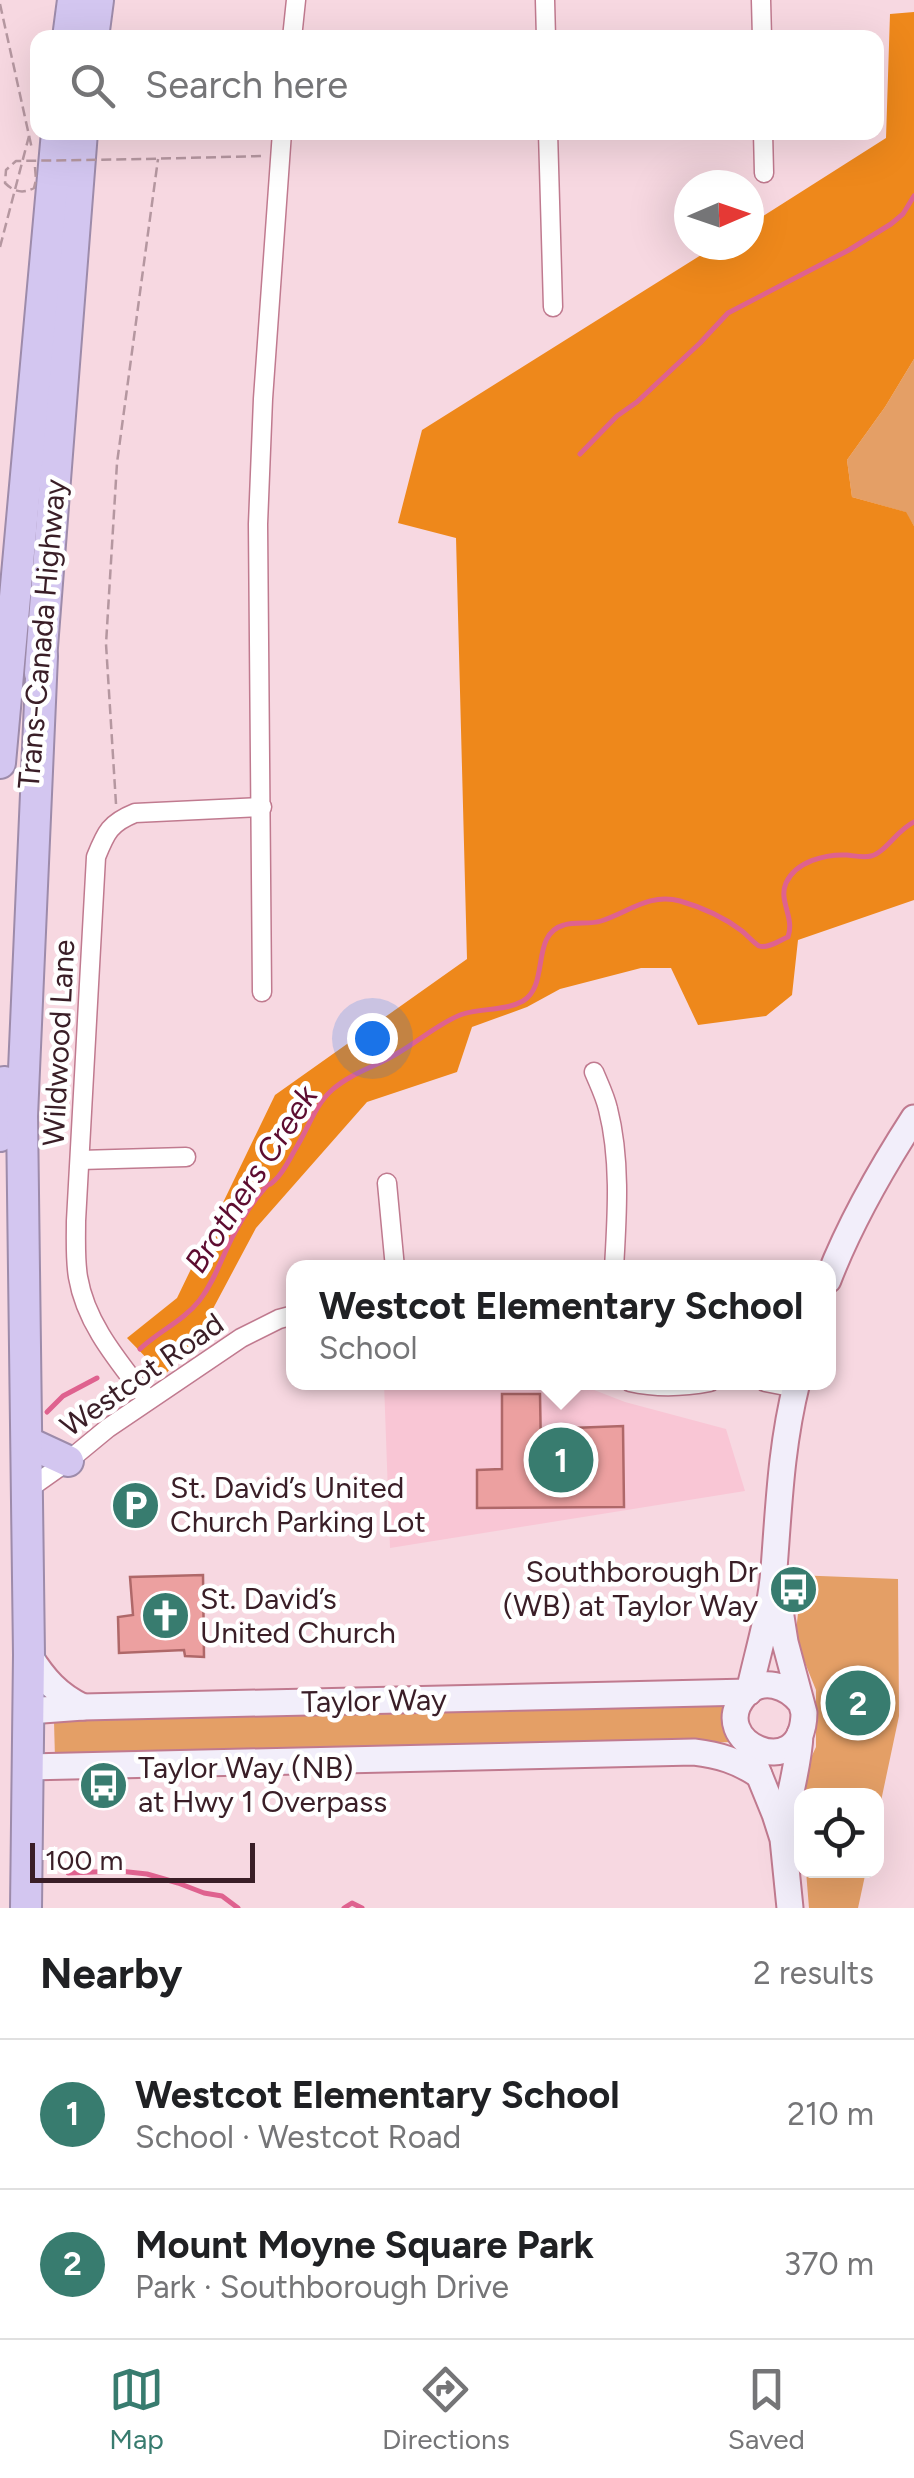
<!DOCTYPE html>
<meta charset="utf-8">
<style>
:root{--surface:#fff;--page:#f2f2f2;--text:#202124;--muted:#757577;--line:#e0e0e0;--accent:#387c6f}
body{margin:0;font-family:Figtree,sans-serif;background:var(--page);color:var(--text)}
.controls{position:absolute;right:30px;bottom:30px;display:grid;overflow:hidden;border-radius:20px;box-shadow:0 10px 40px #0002}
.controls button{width:90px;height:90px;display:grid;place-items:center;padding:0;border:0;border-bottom:2px solid var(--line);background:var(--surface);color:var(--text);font:50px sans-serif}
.compass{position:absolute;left:674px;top:170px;width:90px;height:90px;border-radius:50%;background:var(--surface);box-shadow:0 10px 40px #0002;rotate:88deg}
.scale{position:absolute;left:30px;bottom:25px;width:225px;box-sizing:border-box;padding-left:10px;border:5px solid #3a1e27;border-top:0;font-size:28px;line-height:35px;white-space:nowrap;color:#3a1e27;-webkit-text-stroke:8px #fff;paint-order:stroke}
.you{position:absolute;left:372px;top:1038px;width:35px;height:35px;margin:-25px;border:8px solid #fff;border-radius:50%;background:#1a73e8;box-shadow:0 0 0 15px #1a73e833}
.badge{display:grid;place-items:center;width:65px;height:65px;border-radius:50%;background:var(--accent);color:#fff;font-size:32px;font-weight:700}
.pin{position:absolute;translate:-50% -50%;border:5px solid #fff;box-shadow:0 2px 10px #0006}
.popup{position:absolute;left:286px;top:1260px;width:550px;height:130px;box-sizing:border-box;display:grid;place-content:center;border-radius:20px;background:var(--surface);filter:drop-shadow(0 2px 8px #0005);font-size:32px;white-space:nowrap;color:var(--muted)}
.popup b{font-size:38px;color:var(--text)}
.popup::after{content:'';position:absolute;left:50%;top:100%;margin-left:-20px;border:20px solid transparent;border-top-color:var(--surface)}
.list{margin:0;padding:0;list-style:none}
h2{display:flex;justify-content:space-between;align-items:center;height:130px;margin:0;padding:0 40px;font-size:42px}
h2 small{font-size:32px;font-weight:400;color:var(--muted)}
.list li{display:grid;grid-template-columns:65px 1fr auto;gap:30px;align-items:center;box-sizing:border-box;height:150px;padding:0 40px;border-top:2px solid var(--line)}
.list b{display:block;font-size:38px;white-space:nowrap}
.list p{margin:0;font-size:32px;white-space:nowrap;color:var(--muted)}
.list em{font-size:32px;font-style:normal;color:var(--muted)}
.icon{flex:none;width:55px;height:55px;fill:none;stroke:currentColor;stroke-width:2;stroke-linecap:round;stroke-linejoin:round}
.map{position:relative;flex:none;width:914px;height:1908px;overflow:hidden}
.search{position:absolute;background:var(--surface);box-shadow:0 10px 40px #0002;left:30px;right:30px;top:30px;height:110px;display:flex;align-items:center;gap:25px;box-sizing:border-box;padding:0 35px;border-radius:20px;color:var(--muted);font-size:38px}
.sheet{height:430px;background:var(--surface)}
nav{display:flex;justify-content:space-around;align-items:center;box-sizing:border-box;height:140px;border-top:2px solid var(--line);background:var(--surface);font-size:28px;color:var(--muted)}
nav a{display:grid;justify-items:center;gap:5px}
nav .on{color:var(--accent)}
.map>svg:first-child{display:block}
.built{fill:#f9c6d5}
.green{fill:#e49f66}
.forest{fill:#ee881b}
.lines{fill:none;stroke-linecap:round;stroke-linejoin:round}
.stream{stroke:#df628f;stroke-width:5}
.building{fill:#eca0a0;stroke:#af6869;stroke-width:2.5}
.street-casing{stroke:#c07a8f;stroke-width:21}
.secondary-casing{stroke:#c07a8f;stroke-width:29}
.highway-casing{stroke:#9d8baa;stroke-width:34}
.path{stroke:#b597a0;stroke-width:2.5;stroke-dasharray:10 5;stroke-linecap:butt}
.street{stroke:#fff;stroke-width:18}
.secondary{stroke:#f2eefa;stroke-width:25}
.highway{stroke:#d3c6f0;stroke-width:30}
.path-bridge{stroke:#b597a0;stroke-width:2.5;stroke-dasharray:10 5;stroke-linecap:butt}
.labels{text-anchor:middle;stroke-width:9;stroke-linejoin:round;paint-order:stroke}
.street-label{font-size:30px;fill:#3a1e27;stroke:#fff}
.poi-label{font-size:30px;fill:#3a1e27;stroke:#fff;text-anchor:start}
.water-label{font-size:32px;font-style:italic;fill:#5d0c30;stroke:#fff}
</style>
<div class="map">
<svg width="914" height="1908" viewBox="0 0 914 1908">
<rect width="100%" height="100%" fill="#f7d8e1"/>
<path class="built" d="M 384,1383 L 576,1383 L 625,1402 L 726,1429 L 745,1491 L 390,1548 Z"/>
<g class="green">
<path d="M 914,359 L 914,526 L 905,512 L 852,497 L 847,460 L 885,407 Z"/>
<path d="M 794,1575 L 898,1579 L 899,1716 L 877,1820 L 876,1796 L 802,1796 L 801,1853 L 797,1838 L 795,1819 L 809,1762 L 816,1747 L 816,1690 L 799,1648 L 796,1631 L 799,1605 Z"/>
<path d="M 735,1698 L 734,1742 L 55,1759 L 54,1721 L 56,1717 Z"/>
<path d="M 806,1871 L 866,1871 L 858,1908 L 809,1908 Z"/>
</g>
<path class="forest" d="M 914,12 L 914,359 L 885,407 L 847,460 L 852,497 L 906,512 L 914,526 L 914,900 L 798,940 L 792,995 L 766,1016 L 698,1025 L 671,968 L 641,968 L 560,989 L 527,1007 L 472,1027 L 457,1072 L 367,1102 L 256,1228 L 199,1335 L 164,1376 L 127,1338 L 177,1298 L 275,1095 L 467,959 L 456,538 L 398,523 L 422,430 L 717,245 L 749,245 L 749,225 L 886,138 L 890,14 Z"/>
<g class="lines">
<g class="stream">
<path d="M 580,454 L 617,416 L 637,402 L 700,343 L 728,313 L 849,250 L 891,224 L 903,214 L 914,196"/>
<path d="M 140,1349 C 159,1331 183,1321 199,1301 C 215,1281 222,1256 234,1234 C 242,1219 253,1201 264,1189 C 273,1178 265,1190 275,1180 C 284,1172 290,1158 296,1148 C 308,1129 315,1105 332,1090 C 351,1073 377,1066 398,1053 C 419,1041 442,1021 463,1014 C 482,1008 505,1011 523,1001 C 550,985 530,934 564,925 C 576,921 589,925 601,921 C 629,912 649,893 680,901 C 701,907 725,918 742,931 C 747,935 754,943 759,946 C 768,949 780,940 788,937 C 795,917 778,901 786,883 C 796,861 826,854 847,855 C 855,856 864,858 871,856 C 885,853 897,830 914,822"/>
<path d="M 47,1412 L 63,1396 L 97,1378"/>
<path d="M 68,1873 L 119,1871 L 147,1874 L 178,1883 L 204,1893 L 222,1896 L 238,1908"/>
<path d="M 344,1908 L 352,1903 L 362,1908"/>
</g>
</g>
<g class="building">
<path d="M 502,1394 L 540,1394 L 541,1452 L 573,1454 L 572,1428 L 623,1426 L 624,1507 L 477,1508 L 477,1470 L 502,1469 Z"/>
<path d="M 203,1575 L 204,1657 L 185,1656 L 184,1650 L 119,1653 L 118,1617 L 133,1615 L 130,1577 Z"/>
</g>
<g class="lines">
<defs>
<g id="street">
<path d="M 545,0 L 546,38"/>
<path d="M 761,0 L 762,38"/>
<path d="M 292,38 L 296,0"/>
<path d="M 548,132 L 553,307"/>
<path d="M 763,132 L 764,173"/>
<path d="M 262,992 L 258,524 L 263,399 L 282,132"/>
<path d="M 594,1072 C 599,1084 605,1096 608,1109 C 621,1160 617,1216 614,1268"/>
<path d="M 80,1160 L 186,1157"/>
<path d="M 387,1183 L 395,1268"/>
<path d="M 630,1382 C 656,1388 684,1387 710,1382"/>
<path d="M 765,1382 L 796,1388"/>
<path d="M 148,1400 C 120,1363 86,1325 78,1277 C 75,1259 76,1239 76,1221 L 96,857 C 106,832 110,823 135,813 L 262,807"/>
<path d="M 27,1490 L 68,1461 L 108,1428 L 241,1338 L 279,1319 L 294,1315"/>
</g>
<g id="secondary">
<path d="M 828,1280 C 850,1223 881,1169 914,1118"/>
<path d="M 774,1572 L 785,1642 L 804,1713 C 803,1787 704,1741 745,1695 C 762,1676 788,1686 801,1703"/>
<path d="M 29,1655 C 44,1679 58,1695 83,1707"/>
<path d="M 749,1692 C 758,1651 771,1610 774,1569 C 779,1504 781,1446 797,1382"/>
<path d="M 29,1711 L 83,1707 L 749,1692"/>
<path d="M 753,1760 L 775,1814 L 783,1839 L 790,1908"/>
<path d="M 28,1767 L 694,1752 C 719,1755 738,1761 759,1775"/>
<path d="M 784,1829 C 788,1797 799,1766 800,1734"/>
</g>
<g id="highway">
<path d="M 68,38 L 73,0"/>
<path d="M 93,38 L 98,0"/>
<path d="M 40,673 L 82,132"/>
<path d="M 0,763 L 57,132"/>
<path d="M 0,1136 L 4,1082"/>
<path d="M 27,1442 L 68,1461"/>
<path d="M 26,1908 L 29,1655 L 22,1116 L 42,656"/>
</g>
</defs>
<use href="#street" class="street-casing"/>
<use href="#secondary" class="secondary-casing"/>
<use href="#highway" class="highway-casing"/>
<g class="path">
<path d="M 0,4 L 32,149"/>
<path d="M 146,159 L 263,156"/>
<path d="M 0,247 L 29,136"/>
<path d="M 116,804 L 106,644 L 117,463 L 158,159"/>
</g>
<use href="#street" class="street"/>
<use href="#secondary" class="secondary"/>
<use href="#highway" class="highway"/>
<path class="path-bridge" d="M 35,167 L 36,180 L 34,188 C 23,194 14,192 5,183 L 6,170 L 16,161 L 146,159"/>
</g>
<defs>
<symbol id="parking-disc" viewBox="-11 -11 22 22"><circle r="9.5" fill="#387c6f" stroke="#fff"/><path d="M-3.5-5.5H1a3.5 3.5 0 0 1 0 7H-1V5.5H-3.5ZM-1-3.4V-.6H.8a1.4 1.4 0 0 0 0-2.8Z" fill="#fff"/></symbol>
<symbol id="bus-disc" viewBox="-11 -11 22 22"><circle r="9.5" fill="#387c6f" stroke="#fff"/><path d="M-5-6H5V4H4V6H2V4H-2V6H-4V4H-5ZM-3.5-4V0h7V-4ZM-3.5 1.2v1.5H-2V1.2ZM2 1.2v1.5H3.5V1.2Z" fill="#fff"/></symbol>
<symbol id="church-disc" viewBox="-11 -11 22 22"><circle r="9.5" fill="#387c6f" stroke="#fff"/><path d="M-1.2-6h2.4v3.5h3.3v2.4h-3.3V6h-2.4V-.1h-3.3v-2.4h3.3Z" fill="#fff"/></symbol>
</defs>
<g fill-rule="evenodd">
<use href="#parking-disc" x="108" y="1478" width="55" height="55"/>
<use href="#bus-disc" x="766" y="1562" width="55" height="55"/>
<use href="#church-disc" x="138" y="1588" width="55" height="55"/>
<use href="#bus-disc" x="76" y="1758" width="55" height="55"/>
</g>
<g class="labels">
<g class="street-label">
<text transform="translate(42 634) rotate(-85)" y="10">Trans-Canada Highway</text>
<text transform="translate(59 1043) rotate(-87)" y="10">Wildwood Lane</text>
<text transform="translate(142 1375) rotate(-35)" y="10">Westcot Road</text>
<text transform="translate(374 1701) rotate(-1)" y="10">Taylor Way</text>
</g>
<g class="poi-label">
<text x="170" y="1498">St. David’s United<tspan x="170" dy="34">Church Parking Lot</tspan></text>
<text x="758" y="1582" text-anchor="end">Southborough Dr<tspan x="758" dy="34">(WB) at Taylor Way</tspan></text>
<text x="200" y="1609">St. David’s<tspan x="200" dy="34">United Church</tspan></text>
<text x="138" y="1778">Taylor Way (NB)<tspan x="138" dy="34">at Hwy 1 Overpass</tspan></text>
</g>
<g class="water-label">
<text transform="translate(251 1179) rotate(-57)" y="11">Brothers Creek</text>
</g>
</g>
</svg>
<div class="controls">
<button><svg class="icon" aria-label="locate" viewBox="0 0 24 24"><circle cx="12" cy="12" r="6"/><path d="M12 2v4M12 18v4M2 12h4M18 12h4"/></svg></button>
</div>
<svg class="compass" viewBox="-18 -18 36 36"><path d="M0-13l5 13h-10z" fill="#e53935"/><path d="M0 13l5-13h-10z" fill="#757577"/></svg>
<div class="scale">100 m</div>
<div class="you"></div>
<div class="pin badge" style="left:561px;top:1460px">1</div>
<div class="popup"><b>Westcot Elementary School</b>School</div>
<div class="pin badge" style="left:858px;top:1703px">2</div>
<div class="search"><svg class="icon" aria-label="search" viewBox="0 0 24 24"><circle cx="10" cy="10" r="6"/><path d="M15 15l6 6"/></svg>Search here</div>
</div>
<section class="sheet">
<h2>Nearby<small>2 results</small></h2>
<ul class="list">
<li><span class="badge">1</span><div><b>Westcot Elementary School</b><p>School · Westcot Road</p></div><em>210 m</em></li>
<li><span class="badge">2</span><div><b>Mount Moyne Square Park</b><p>Park · Southborough Drive</p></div><em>370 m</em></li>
</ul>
</section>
<nav>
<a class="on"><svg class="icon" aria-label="map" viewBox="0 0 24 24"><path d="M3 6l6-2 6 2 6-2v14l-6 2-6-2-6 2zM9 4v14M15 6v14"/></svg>Map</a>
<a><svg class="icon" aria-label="directions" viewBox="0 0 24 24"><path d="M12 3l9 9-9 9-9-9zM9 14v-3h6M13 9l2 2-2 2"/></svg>Directions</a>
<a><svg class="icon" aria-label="saved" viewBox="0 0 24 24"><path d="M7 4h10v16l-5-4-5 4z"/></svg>Saved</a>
</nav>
